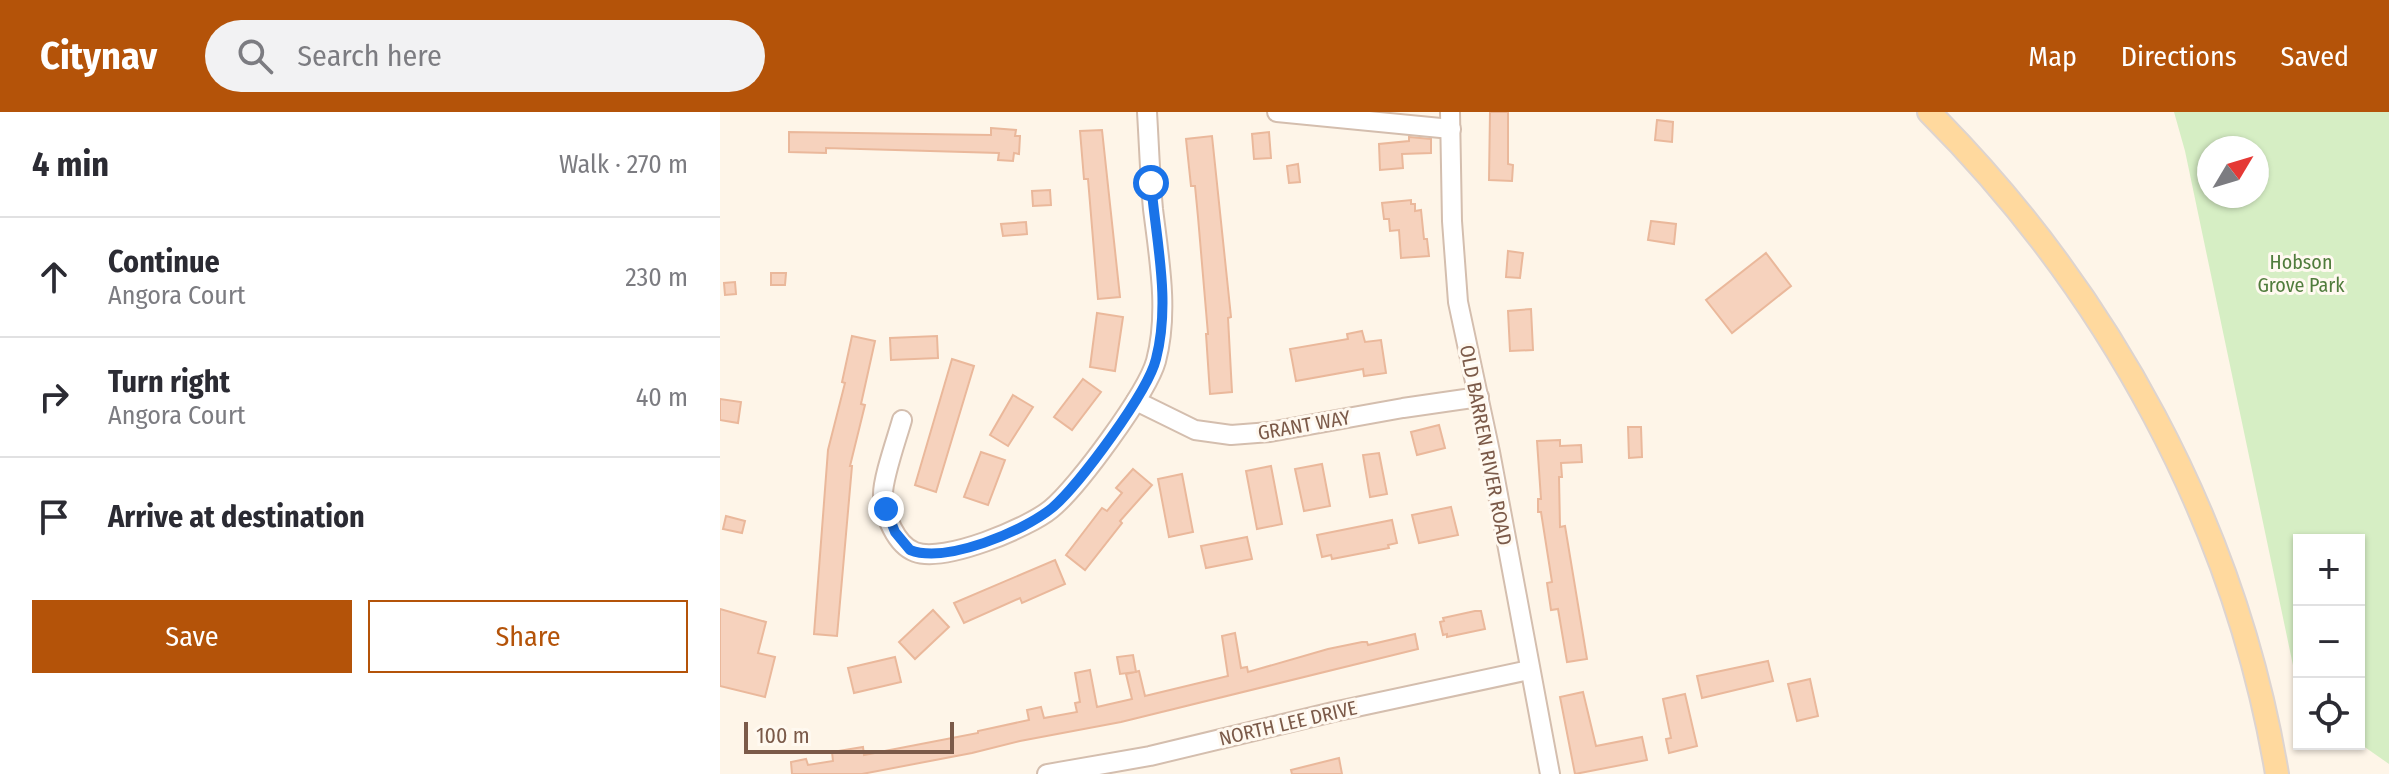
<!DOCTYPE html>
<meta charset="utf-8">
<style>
:root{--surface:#fff;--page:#f2f2f3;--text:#2b2b33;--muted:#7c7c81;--line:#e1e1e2;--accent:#b45309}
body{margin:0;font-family:"Fira Sans Condensed",sans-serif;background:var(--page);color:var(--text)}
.controls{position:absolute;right:24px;bottom:24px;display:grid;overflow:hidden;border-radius:0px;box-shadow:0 2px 6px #0004}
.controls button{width:72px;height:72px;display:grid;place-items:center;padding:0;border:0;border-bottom:2px solid var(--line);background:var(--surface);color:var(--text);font:40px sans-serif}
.compass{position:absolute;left:1477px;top:24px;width:72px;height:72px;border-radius:50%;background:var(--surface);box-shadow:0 2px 6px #0004;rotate:52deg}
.scale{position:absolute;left:24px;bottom:20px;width:210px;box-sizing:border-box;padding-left:8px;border:4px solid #7b5a49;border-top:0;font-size:22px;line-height:28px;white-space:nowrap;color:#7b5a49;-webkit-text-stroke:6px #fff9f0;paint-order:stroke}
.stop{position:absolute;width:24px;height:24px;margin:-18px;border:6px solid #1a73e8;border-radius:50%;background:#fff}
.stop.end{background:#1a73e8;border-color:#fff;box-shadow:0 2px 8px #0008}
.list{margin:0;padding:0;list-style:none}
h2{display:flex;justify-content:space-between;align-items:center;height:104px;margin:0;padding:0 32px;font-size:34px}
h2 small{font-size:26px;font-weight:400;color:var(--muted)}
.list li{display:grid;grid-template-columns:52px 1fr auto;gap:24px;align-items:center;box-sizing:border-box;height:120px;padding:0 32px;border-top:2px solid var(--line)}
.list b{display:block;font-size:30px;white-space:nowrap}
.list p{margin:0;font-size:26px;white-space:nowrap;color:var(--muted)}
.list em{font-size:26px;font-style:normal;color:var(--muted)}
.actions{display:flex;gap:16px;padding:24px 32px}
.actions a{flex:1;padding:18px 0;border:2px solid var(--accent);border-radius:0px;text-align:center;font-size:28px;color:var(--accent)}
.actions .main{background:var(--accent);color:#fff}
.icon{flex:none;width:44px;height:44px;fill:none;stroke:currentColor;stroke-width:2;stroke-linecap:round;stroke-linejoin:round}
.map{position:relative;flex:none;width:1669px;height:662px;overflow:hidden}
header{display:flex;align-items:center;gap:48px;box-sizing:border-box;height:112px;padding:0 40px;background:var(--accent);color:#fff}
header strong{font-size:38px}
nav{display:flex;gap:44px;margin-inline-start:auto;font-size:28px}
.search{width:560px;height:72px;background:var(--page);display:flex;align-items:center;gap:20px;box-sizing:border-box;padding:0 28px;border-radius:44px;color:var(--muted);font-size:30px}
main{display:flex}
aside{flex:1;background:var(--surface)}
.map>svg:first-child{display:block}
.green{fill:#d6eec4;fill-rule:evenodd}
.building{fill:#f6d2bd;stroke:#eab89b;stroke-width:2}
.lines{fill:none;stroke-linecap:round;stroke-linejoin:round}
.minor-casing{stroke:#d4beae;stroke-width:22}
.major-casing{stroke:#ddd4d0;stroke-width:26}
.minor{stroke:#fff;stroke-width:18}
.major{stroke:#ffd99e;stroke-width:22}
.route{stroke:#1a73e8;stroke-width:10}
.labels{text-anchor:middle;stroke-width:6;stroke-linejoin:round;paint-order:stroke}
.park-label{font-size:20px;fill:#507c3c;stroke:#fff9f0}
.street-label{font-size:20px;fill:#7b5a49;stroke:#fff9f0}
</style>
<header>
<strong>Citynav</strong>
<div class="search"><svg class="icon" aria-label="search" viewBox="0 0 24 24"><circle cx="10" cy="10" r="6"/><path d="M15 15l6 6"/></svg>Search here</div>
<nav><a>Map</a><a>Directions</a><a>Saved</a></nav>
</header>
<main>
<aside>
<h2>4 min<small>Walk · 270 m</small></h2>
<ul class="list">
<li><svg class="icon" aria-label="ahead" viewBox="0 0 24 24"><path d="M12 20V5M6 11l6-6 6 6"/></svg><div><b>Continue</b><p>Angora Court</p></div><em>230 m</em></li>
<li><svg class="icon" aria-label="right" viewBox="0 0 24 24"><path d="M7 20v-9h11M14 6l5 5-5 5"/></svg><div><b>Turn right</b><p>Angora Court</p></div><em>40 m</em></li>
<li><svg class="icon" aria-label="arrive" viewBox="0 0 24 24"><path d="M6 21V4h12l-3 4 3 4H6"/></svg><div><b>Arrive at destination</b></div></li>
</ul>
<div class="actions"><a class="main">Save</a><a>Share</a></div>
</aside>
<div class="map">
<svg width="1669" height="662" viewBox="0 0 1669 662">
<rect width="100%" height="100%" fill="#fef5e8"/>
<path class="green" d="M 1454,0 L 1669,0 L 1669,652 L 1639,631 L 1639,428 L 1579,428 L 1579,582 L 1465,39 ZM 1489,36 L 1537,36 L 1537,84 L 1489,84 Z"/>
<g class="building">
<path d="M 770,0 L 788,0 L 788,52 L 793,53 L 792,69 L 769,68 Z"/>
<path d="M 937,8 L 953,10 L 952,30 L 935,28 Z"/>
<path d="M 271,16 L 296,18 L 295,24 L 300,24 L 299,42 L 294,41 L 293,49 L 278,48 L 279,41 L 106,36 L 106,41 L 69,40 L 69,20 L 271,23 Z"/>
<path d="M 382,18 L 400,185 L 378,187 L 368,67 L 364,67 L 360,19 Z"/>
<path d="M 549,20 L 551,46 L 534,47 L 532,22 Z"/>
<path d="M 492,24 L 511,205 L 508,206 L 512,280 L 490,282 L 486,222 L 488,222 L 478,105 L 475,74 L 471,74 L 466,27 Z"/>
<path d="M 689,25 L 711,27 L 711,41 L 682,42 L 683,56 L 660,58 L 659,32 L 689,29 Z"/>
<path d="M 578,52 L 580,70 L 569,71 L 567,54 Z"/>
<path d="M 330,78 L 331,93 L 313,94 L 312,79 Z"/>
<path d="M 691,88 L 691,92 L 695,92 L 695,99 L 701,98 L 704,127 L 707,127 L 709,144 L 681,146 L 679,118 L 670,119 L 669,107 L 664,107 L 662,91 Z"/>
<path d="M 931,109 L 956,112 L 954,132 L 928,128 Z"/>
<path d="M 306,110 L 307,122 L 283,124 L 281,112 Z"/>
<path d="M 788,139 L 803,141 L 800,166 L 786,165 Z"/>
<path d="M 1046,141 L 1071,174 L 1012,221 L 986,188 Z"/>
<path d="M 51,161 L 66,161 L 65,173 L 51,173 Z"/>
<path d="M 15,170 L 16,182 L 5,183 L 4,171 Z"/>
<path d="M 811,197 L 813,238 L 790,239 L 788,199 Z"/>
<path d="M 377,201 L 403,205 L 395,259 L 370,255 Z"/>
<path d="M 642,219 L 645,230 L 661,228 L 666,261 L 644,264 L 643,257 L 576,269 L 570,237 L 628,227 L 627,222 Z"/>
<path d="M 132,224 L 155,229 L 141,292 L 145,293 L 130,354 L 132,354 L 117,524 L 94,522 L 108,338 L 125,271 L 122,270 Z"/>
<path d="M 217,224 L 218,246 L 171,248 L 170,226 Z"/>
<path d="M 232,247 L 254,254 L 216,380 L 195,373 Z"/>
<path d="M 363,267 L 381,280 L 352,318 L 334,305 Z"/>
<path d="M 293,283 L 313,295 L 288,334 L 270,323 Z"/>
<path d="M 0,287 L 21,290 L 18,311 L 0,308 Z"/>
<path d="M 719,313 L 725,336 L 697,343 L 691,320 Z"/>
<path d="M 908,315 L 921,315 L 922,345 L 909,346 Z"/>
<path d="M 840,328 L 840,334 L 861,333 L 862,350 L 841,351 L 842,365 L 839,365 L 840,415 L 845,414 L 867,547 L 847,550 L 838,497 L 831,498 L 827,471 L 832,470 L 821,400 L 818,400 L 818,387 L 821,387 L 817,329 Z"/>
<path d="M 261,340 L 285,348 L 268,393 L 244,385 Z"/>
<path d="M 659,341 L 667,382 L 650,385 L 643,343 Z"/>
<path d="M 602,352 L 610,394 L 584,399 L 575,357 Z"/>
<path d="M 551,354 L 562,412 L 537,417 L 526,359 Z"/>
<path d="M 413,357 L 432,373 L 400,409 L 402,411 L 365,458 L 346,443 L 382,396 L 387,399 L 402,381 L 396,376 Z"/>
<path d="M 462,362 L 473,420 L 449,425 L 438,367 Z"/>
<path d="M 731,395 L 738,423 L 699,431 L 692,403 Z"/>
<path d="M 6,404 L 25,409 L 22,421 L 3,417 Z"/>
<path d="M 672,408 L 677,431 L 668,433 L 669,436 L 612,447 L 611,443 L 602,445 L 597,423 Z"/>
<path d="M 527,425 L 532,447 L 486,456 L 481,434 Z"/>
<path d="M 335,448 L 345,472 L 302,491 L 300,486 L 244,511 L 234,491 Z"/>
<path d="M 0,497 L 46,510 L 38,541 L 55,545 L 45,585 L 0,574 Z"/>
<path d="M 213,498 L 229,515 L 195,547 L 179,530 Z"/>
<path d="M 755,499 L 761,499 L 765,517 L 727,525 L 727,522 L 723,523 L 720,510 L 724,509 L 723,506 Z"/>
<path d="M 515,521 L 521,556 L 527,555 L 528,560 L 608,537 L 642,530 L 647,530 L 648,533 L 695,522 L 698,537 L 401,610 L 300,629 L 252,641 L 142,662 L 72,662 L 71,650 L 86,647 L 88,653 L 113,649 L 112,640 L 143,635 L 144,643 L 258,621 L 258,619 L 309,608 L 307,598 L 321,595 L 324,606 L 357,600 L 355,591 L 360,590 L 355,561 L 370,558 L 377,595 L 412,587 L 406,562 L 419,559 L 425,584 L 508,564 L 502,524 Z"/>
<path d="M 413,543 L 416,560 L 400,562 L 397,545 Z"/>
<path d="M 175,545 L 181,570 L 134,581 L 128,556 Z"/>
<path d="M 1048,549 L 1053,569 L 982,586 L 977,564 Z"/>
<path d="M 1090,567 L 1098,604 L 1077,609 L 1068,572 Z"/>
<path d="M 863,580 L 876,634 L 922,625 L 927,648 L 855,662 L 840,585 Z"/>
<path d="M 965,582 L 977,634 L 949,641 L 946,627 L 951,626 L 943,587 Z"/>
<path d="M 619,646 L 622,662 L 572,662 L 571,658 Z"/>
</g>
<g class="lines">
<defs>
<g id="minor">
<path d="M 557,0 L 731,17"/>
<path d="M 730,0 L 732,109 L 738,190 L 770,340 L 830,662"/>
<path d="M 416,289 L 475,318 L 511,323 L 550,320 L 683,296 L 759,285"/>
<path d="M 182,308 C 177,326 162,368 163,384 C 164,403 176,433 195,440 C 224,451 308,416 331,397 C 358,375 427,281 436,249 C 449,200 439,146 433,97 C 430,65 429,32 427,0"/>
<path d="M 327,662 L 430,644 L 613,600 L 809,558"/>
</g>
<path id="major" d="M 1209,0 C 1388,179 1515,411 1557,662"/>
</defs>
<use href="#minor" class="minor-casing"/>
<use href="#major" class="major-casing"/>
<use href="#minor" class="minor"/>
<use href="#major" class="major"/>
</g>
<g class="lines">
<path class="route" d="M 166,397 L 175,420 L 190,438 C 226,452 304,419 332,396 C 359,373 428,280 436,247 C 451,189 436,129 431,71"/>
</g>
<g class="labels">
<g class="park-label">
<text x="1581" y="157">Hobson<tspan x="1581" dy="23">Grove Park</tspan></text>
</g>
<g class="street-label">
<text transform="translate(584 313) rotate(-10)" y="7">GRANT WAY</text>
<text transform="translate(766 333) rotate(79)" y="7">OLD BARREN RIVER ROAD</text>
<text transform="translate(568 611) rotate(-13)" y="7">NORTH LEE DRIVE</text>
</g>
</g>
</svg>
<div class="controls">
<button>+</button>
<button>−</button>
<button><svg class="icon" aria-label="locate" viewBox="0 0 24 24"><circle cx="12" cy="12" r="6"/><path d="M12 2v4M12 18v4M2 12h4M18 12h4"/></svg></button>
</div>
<svg class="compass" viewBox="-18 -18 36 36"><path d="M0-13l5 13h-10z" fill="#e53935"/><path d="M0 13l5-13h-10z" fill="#7c7c81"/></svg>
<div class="scale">100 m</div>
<div class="stop" style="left:431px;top:71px"></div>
<div class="stop end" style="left:166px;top:397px"></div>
</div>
</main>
